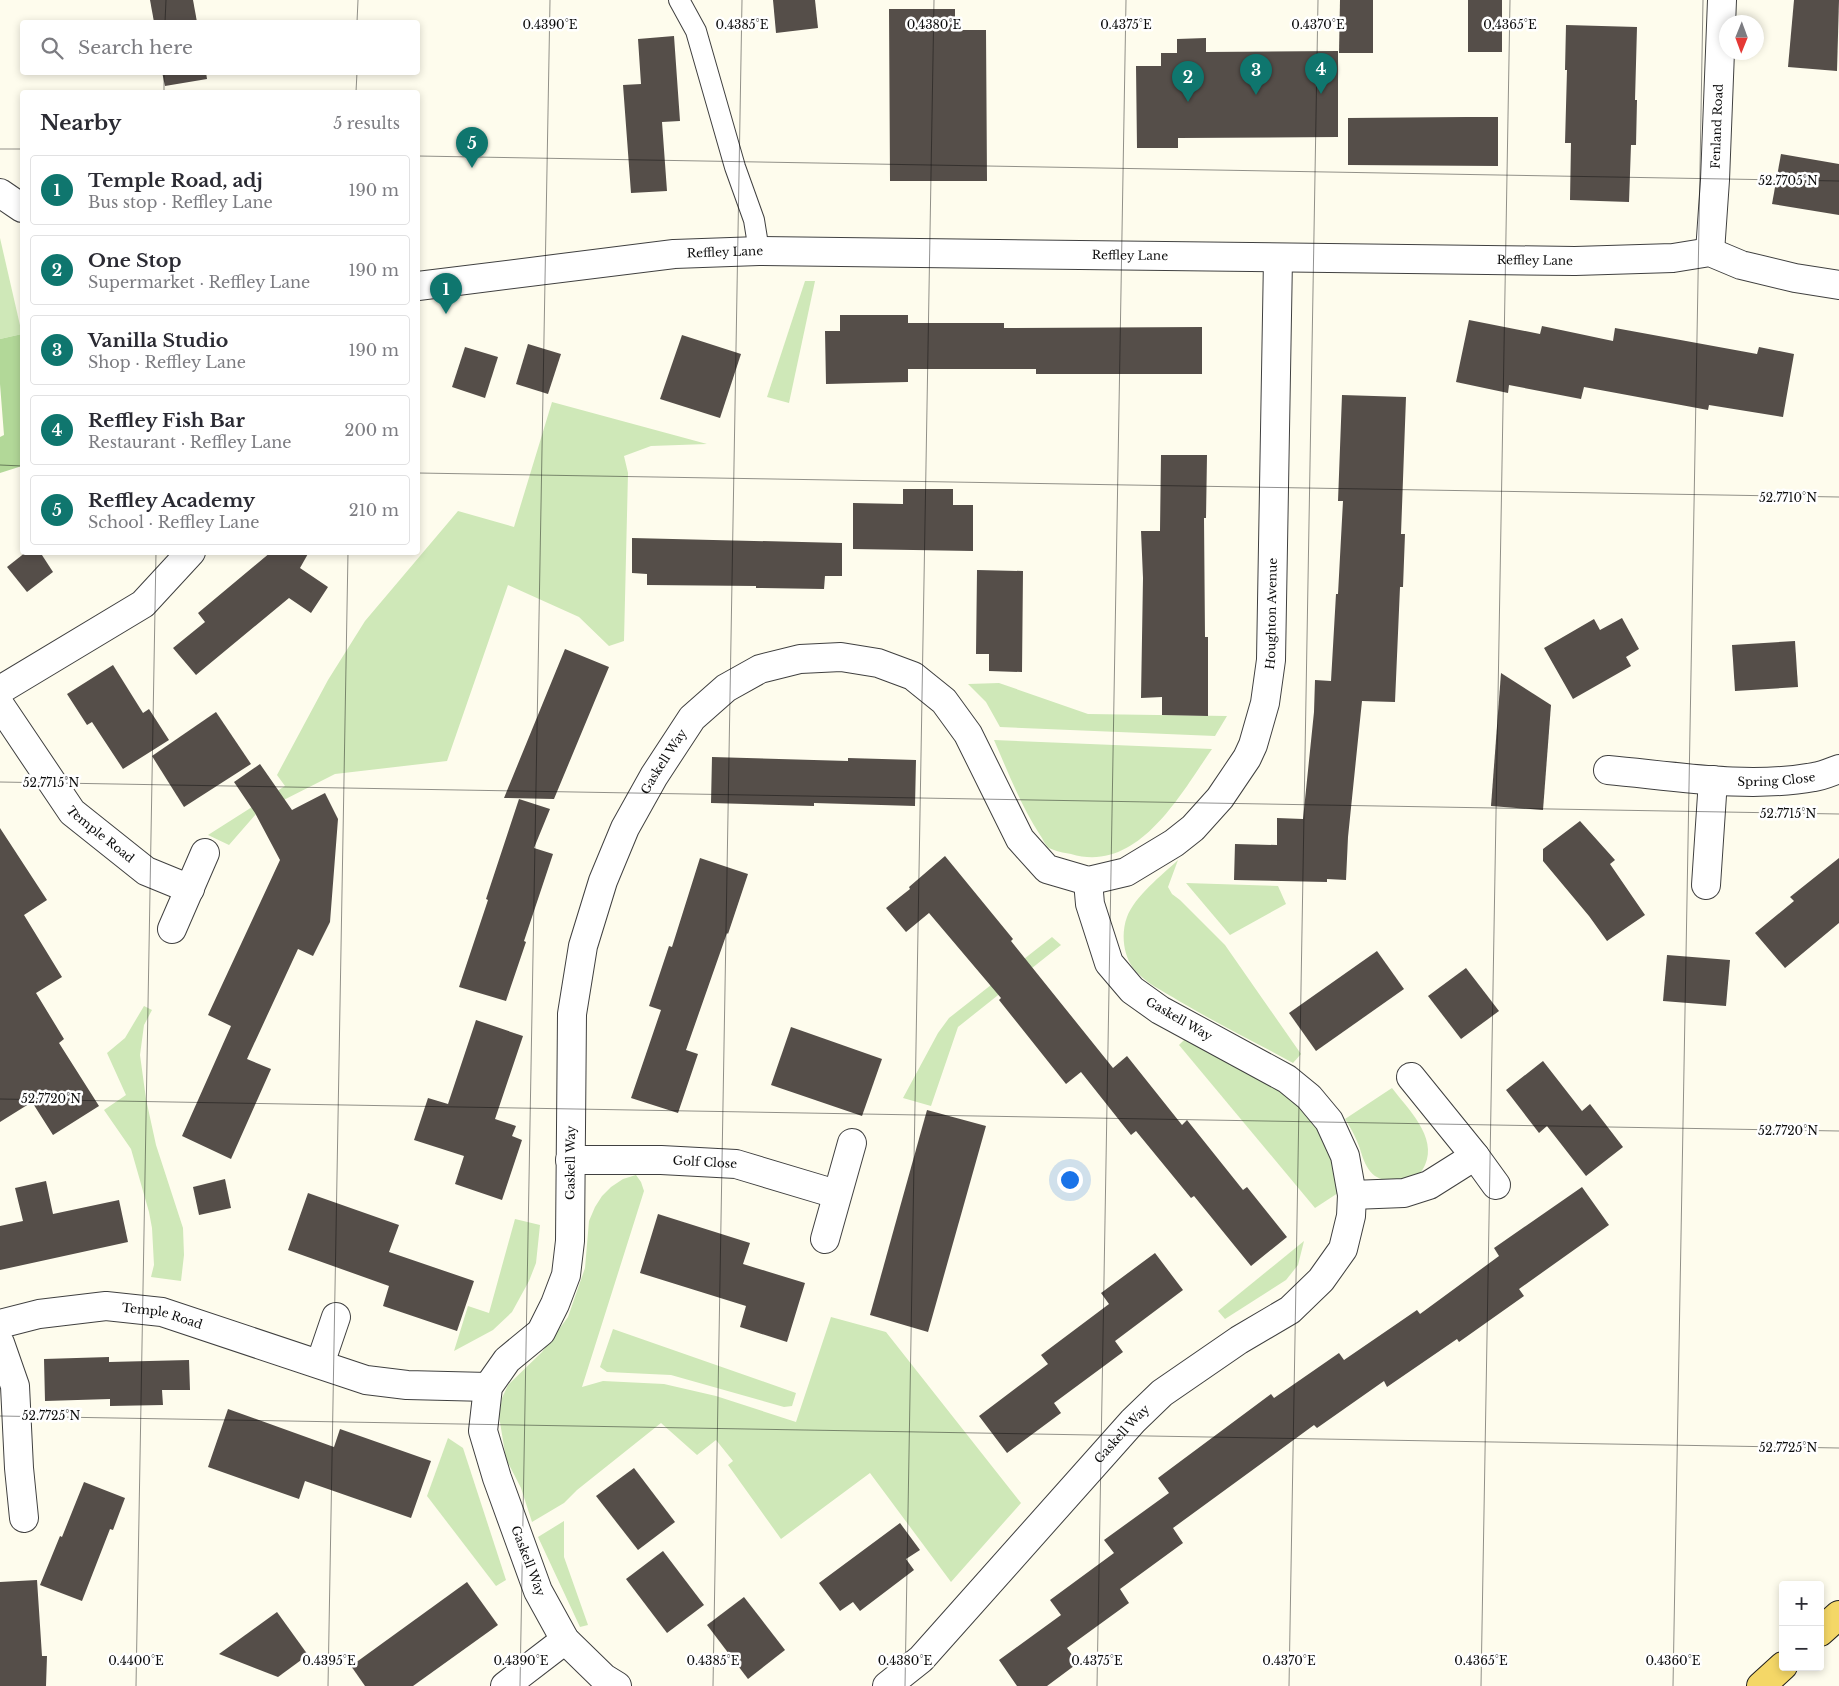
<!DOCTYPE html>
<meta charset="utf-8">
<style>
:root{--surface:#fff;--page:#f2f2f3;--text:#2b2b33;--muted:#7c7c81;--line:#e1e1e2;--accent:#0f766e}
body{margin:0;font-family:"Libre Baskerville",serif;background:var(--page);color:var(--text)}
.controls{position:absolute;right:15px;bottom:15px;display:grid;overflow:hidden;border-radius:5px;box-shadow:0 2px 8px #0003}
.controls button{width:45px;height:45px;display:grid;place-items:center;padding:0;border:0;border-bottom:1px solid var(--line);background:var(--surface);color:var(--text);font:25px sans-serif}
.compass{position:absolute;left:1719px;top:15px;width:45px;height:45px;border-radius:50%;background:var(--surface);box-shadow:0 2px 8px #0003;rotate:181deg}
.you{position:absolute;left:1069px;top:1179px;width:18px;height:18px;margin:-12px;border:4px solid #fff;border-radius:50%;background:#1a73e8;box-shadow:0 0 0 8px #1a73e833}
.badge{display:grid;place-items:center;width:32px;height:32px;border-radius:50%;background:var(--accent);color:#fff;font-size:16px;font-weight:700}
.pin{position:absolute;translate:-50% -41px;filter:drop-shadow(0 1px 2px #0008)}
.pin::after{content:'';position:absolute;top:26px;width:18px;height:15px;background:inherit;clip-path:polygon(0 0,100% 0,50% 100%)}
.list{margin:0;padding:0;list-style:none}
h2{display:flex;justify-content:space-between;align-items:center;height:65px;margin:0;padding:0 20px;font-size:21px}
h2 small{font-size:16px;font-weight:400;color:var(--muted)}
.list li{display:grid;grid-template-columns:32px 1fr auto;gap:15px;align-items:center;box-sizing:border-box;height:70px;margin:0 10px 10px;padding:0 10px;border:1px solid var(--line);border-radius:5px}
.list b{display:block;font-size:19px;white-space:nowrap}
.list p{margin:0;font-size:16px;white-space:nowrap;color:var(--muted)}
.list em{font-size:16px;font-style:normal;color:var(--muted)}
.icon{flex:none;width:28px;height:28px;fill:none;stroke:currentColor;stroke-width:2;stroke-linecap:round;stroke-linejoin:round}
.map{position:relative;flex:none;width:1839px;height:1686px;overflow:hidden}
.search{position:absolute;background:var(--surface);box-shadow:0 2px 8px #0003;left:20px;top:20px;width:400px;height:55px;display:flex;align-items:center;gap:12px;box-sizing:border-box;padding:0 18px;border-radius:5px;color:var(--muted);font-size:19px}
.panel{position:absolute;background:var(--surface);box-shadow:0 2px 8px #0003;left:20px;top:90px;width:400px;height:465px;border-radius:5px}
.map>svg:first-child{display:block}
.green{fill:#cfe8b8}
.forest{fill:#b2d898}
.building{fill:#554e49}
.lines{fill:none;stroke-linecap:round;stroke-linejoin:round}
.lane-casing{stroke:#404040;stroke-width:22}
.street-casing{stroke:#404040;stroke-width:30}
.primary-casing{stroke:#1e1e1e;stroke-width:30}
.lane{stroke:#fff;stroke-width:20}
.street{stroke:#fff;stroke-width:28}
.primary{stroke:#f4d767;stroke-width:28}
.ticks{fill:none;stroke:#0d0d0d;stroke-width:1;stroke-opacity:0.45}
.labels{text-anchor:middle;stroke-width:5;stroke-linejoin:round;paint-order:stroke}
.street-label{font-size:12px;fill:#0d0d0d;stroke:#fff}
.ticks-label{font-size:12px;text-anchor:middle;fill:#0d0d0d;stroke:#fff;stroke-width:5;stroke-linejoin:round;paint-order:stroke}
</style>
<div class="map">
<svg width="1839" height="1686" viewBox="0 0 1839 1686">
<rect width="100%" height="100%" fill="#fefced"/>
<g class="green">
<path d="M 0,238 L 22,334 L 0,339 Z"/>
<path d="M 805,281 L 815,281 L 789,403 L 767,397 Z"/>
<path d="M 552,402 L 707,444 L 651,446 L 624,456 L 628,473 L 624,641 L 609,646 L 579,617 L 508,585 L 447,761 L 335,774 L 256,814 L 229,845 L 208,835 L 285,786 L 277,775 L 328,680 L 365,621 L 458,511 L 514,527 Z"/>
<path d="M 999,683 L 1088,714 L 1227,716 L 1215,736 L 1000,727 L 986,702 L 968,684 Z"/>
<path d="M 994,740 L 1212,749 C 1180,795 1138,874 1071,854 C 1064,853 1055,851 1049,848 C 1045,845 1043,839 1040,835 C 1021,806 1008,772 994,740 Z"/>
<path d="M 1178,860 L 1168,887 L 1172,894 L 1180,900 L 1225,945 L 1301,1054 L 1293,1063 C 1255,1042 1216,1023 1179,1001 C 1163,991 1145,983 1133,968 C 1123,954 1121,933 1127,917 C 1135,896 1162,875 1178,860 Z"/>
<path d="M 1186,883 L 1278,886 L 1286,904 L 1230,935 Z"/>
<path d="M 1052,937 L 1061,945 L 958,1027 L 931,1106 L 903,1098 L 938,1033 L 949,1018 Z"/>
<path d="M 144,1006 L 152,1010 L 144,1025 L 140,1055 L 146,1099 L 156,1145 L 183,1228 L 184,1255 L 181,1281 L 151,1277 L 154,1265 L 152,1228 L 149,1212 L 131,1149 L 104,1110 L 126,1095 L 107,1053 L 125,1038 Z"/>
<path d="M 1187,1037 L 1269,1082 L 1303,1105 L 1320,1131 L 1332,1163 L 1338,1193 L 1315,1208 L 1179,1045 Z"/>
<path d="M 1392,1088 C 1407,1108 1438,1137 1425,1165 C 1422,1172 1417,1178 1409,1179 C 1398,1182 1384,1182 1375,1176 C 1363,1167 1362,1151 1356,1139 C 1353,1132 1349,1125 1345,1119 Z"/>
<path d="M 636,1175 L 641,1182 L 644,1191 L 582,1387 L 603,1381 L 664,1384 L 716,1396 L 796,1422 L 831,1317 L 886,1332 L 1021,1503 L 951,1582 L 870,1473 L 781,1539 L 728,1465 L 733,1461 L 716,1440 L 697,1455 L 661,1423 L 577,1490 L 564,1503 L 532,1522 L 521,1488 L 506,1459 L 499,1416 L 502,1398 L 508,1385 L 542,1352 L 568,1317 L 585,1268 L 589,1221 L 595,1207 L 602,1196 L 611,1187 L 623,1179 Z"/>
<path d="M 515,1219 L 540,1225 L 536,1263 L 529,1281 L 512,1312 L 493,1330 L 454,1351 L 468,1306 L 489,1313 Z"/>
<path d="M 1304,1241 L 1298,1265 L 1286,1280 L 1225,1319 L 1218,1311 Z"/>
<path d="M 613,1329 L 796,1393 L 792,1406 L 784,1407 L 671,1375 L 607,1372 L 600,1367 Z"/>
<path d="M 448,1438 L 463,1448 L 506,1580 L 496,1586 L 427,1496 Z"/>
<path d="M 564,1521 L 564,1557 L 588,1625 L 580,1627 L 538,1537 Z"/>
</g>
<path class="forest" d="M 22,334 L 22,466 L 0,473 L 0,437 L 4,435 L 0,384 L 0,339 Z"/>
<g class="building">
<path d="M 150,0 L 193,0 L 197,22 L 154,22 Z"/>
<path d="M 773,0 L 815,0 L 818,28 L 776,33 Z"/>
<path d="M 1340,0 L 1373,0 L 1373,53 L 1339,53 Z"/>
<rect x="1468" y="0" width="34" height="52"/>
<path d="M 1794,0 L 1839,0 L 1837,71 L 1788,67 Z"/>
<path d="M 889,9 L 955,9 L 955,30 L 986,30 L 987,181 L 890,181 Z"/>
<path d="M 1566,25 L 1637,27 L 1635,100 L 1637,100 L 1636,145 L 1631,145 L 1629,202 L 1570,200 L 1571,143 L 1565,143 L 1567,70 L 1565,70 Z"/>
<path d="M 674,36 L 680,121 L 662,122 L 667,191 L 631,193 L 623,85 L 641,84 L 638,39 Z"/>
<path d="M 1206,38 L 1206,52 L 1338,51 L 1338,137 L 1178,138 L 1178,148 L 1137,148 L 1136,66 L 1161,66 L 1161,53 L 1177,53 L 1177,39 Z"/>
<path d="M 162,72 L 206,72 L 207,79 L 165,86 Z"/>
<path d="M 1466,117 L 1498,117 L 1498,166 L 1348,165 L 1348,118 Z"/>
<path d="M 1781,154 L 1839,164 L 1839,215 L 1772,204 Z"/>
<path d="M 840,315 L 908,315 L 908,323 L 1004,323 L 1004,328 L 1202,327 L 1202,374 L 1036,374 L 1036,369 L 908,369 L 908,382 L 826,384 L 825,331 L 840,331 Z"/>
<path d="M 1469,320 L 1540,334 L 1542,326 L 1613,341 L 1615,328 L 1757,354 L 1759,347 L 1794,354 L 1783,417 L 1709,405 L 1708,410 L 1584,387 L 1581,399 L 1509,385 L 1508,393 L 1456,382 Z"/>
<path d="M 682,335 L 741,354 L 720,418 L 660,399 Z"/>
<path d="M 528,344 L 561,354 L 548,394 L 516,384 Z"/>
<path d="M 465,347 L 498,357 L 485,398 L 452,387 Z"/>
<path d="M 1342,395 L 1406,397 L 1401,534 L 1405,534 L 1403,587 L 1400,587 L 1395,702 L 1362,701 L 1348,837 L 1346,880 L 1327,879 L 1327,882 L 1234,880 L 1235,844 L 1277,845 L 1277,818 L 1303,819 L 1314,712 L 1315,680 L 1331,681 L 1336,594 L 1338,594 L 1343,501 L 1338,501 Z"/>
<path d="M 1161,455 L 1207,455 L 1206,518 L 1204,518 L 1205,637 L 1208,637 L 1208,716 L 1162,715 L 1162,697 L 1141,698 L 1143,578 L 1141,531 L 1160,531 Z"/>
<path d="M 903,489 L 953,489 L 953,505 L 973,505 L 973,551 L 853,549 L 853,503 L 903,504 Z"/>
<path d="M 632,538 L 842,543 L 842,576 L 825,576 L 824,589 L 756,588 L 756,586 L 647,585 L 647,574 L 632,573 Z"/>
<path d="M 26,552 L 40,552 L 53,572 L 27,592 L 7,567 Z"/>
<path d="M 271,552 L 309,552 L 300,568 L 328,587 L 311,613 L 289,598 L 196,675 L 173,648 L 205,622 L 198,613 Z"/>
<path d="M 977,570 L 1023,571 L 1022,672 L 989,671 L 989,654 L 976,654 Z"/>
<path d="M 1622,618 L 1639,649 L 1626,657 L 1631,666 L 1573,699 L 1544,648 L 1594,619 L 1600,630 Z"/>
<path d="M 1795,641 L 1798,687 L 1735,691 L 1732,645 Z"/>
<path d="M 565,649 L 609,667 L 596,698 L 554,799 L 504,798 Z"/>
<path d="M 113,665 L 143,713 L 149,709 L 169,740 L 123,769 L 92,722 L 87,725 L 67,694 Z"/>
<path d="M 1501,673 L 1551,705 L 1543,810 L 1491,806 Z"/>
<path d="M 216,712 L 251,764 L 184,807 L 152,756 Z"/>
<path d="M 712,757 L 848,761 L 848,758 L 916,760 L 915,806 L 814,803 L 814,806 L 711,803 Z"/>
<path d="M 260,764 L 292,810 L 325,793 L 338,819 L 330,922 L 313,956 L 298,949 L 247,1059 L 271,1069 L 231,1159 L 182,1136 L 231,1026 L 208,1015 L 280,860 L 255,813 L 234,782 Z"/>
<path d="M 519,799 L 550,809 L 534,848 L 553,854 L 524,941 L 526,942 L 506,1001 L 459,987 L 488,900 L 486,899 Z"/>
<path d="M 1580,821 L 1615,860 L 1610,864 L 1645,915 L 1607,941 L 1589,916 L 1543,861 L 1543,849 Z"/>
<path d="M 0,828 L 47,900 L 24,915 L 62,977 L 36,993 L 64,1039 L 59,1043 L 99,1106 L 53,1135 L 32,1102 L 0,1122 Z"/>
<path d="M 945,856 L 1013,939 L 1011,941 L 1113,1068 L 1127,1056 L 1182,1125 L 1187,1120 L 1243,1190 L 1247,1187 L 1287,1237 L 1251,1266 L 1194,1196 L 1191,1198 L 1136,1131 L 1131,1135 L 1081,1072 L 1066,1084 L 999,1000 L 1001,998 L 929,913 L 906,932 L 886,908 L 910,889 L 909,887 Z"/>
<path d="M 700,858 L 748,874 L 728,934 L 727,933 L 686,1050 L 698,1054 L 678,1113 L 631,1098 L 661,1010 L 649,1006 L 669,946 L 672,947 Z"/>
<path d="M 1839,858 L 1839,923 L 1785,968 L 1755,933 L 1794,901 L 1790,897 Z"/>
<path d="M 1377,951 L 1404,989 L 1316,1051 L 1289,1013 Z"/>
<path d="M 1667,955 L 1730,960 L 1726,1006 L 1663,1001 Z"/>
<path d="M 1466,968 L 1499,1011 L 1461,1039 L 1428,996 Z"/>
<path d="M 476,1020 L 523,1036 L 495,1119 L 516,1126 L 512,1136 L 522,1140 L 502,1200 L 455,1184 L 464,1156 L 414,1140 L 428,1098 L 448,1104 Z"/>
<path d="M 791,1027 L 882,1059 L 862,1116 L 771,1085 Z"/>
<path d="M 1543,1061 L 1582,1111 L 1590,1104 L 1623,1147 L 1586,1176 L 1547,1126 L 1539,1133 L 1506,1090 Z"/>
<path d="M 927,1110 L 986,1126 L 928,1332 L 870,1315 Z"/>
<path d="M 225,1179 L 231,1208 L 199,1215 L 193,1187 Z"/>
<path d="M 46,1181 L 53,1214 L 119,1200 L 128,1242 L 0,1270 L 0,1226 L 23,1221 L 15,1188 Z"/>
<path d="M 1582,1187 L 1609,1225 L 1519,1289 L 1524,1296 L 1459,1342 L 1457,1339 L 1387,1387 L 1384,1381 L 1317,1428 L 1314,1425 L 1173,1528 L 1183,1543 L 1120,1589 L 1129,1603 L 1067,1648 L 1078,1663 L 1047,1686 L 1017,1686 L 999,1660 L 1061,1615 L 1050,1600 L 1114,1553 L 1104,1540 L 1169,1493 L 1158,1478 L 1271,1394 L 1274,1398 L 1339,1353 L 1344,1360 L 1417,1310 L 1420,1314 L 1499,1256 L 1494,1248 Z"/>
<path d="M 308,1193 L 399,1225 L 389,1252 L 474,1281 L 457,1331 L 383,1306 L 389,1286 L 288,1250 Z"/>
<path d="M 658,1214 L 750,1243 L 743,1264 L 805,1283 L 787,1342 L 740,1327 L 746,1306 L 640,1273 Z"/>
<path d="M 1155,1253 L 1183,1290 L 1115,1341 L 1123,1352 L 1054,1403 L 1061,1413 L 1007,1453 L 979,1416 L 1048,1364 L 1041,1355 L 1109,1304 L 1101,1293 Z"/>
<path d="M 109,1357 L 109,1362 L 189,1360 L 190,1390 L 162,1390 L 163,1405 L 110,1406 L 110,1399 L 45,1401 L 44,1359 Z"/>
<path d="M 228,1409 L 334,1447 L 340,1429 L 431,1461 L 411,1518 L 305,1481 L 299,1499 L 208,1467 Z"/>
<path d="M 634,1468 L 675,1522 L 638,1550 L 596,1496 Z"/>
<path d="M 84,1482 L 125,1498 L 113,1530 L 110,1529 L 82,1601 L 40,1585 L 60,1536 L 62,1537 Z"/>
<path d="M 900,1523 L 920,1550 L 906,1559 L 914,1570 L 860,1611 L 853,1602 L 840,1611 L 819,1583 Z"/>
<path d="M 663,1551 L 704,1605 L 667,1633 L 626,1579 Z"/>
<path d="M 37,1580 L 42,1656 L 47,1656 L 46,1686 L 0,1686 L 0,1582 Z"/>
<path d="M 467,1582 L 498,1625 L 413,1686 L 365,1686 L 351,1666 Z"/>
<path d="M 744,1597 L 785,1650 L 748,1679 L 707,1625 Z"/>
<path d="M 277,1612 L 308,1655 L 278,1677 L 219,1654 Z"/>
</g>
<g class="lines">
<defs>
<path id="lane" d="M 679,0 L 696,31 L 735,167 L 754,220 L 759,251"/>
<g id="street">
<path d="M 0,193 L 22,208"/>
<path id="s1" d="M 1710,252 L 1715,180 L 1722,0"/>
<path id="s2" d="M 418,286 L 674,254 L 759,251 L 1575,261 L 1673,258 L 1710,252 L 1741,265 L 1795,278 L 1839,285"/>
<path d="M 0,690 L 143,604 L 191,552"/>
<path id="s3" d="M 0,705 L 72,812 L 146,871 L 190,889"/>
<path id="s4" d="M 1608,770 C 1674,776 1748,789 1814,777 C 1822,776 1831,772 1839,769"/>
<path d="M 1706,885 L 1713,780"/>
<path d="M 172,929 L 205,853"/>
<path d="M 1475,1156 L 1496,1185"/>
<path id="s5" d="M 570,1160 L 661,1160 L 736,1164 L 836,1194"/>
<path d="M 1352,1195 L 1404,1193 L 1429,1185 L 1475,1156 L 1411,1077"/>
<path d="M 825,1239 L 852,1143"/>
<path id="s6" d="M 0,1324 L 39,1314 L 106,1306 L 162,1312 L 366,1380 L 407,1385 L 488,1387"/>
<path d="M 0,1343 L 15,1386 L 19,1468 L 24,1518"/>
<path d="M 320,1364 L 336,1317"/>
<path d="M 505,1686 L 565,1640"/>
<path id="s7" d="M 617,1686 L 604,1678 L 565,1640 L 538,1591 L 497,1478 L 483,1431 L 488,1387 L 507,1360 L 541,1332 L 555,1304 L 566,1275 L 570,1241 L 572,1014 L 583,946 L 603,881 L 625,828 L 654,776 L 692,718 L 726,688 L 760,669 L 800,659 L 841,657 L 878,663 L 913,676 L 944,701 L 968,734 L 1020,839 L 1047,869 L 1088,881 L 1126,872 L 1174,843 L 1193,828 L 1220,798 L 1247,758 L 1253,745 L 1265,703 L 1271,660 L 1278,258"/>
<path id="s8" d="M 887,1686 L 921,1659 L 1133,1421 L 1162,1393 L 1239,1340 L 1290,1310 L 1321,1280 L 1343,1249 L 1351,1216 L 1352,1195 L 1345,1156 L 1329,1121 L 1309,1097 L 1287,1079 L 1160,1010 L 1132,990 L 1109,963 L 1090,904 L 1088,881"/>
</g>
<g id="primary">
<path d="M 1820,1632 L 1839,1615"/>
<path d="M 1761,1686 L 1783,1666"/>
</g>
</defs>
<use href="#lane" class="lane-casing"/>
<use href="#street" class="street-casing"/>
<use href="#primary" class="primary-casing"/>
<use href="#lane" class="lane"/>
<use href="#street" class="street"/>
<use href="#primary" class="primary"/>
</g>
<path class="ticks" d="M 165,22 L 166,0M 357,22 L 358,0M 164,92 L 164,72M 356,92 L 357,72M 0,149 L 22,149M 418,156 L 1839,181M 0,465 L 22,466M 418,473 L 1839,497M 0,782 L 1839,814M 0,1099 L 1839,1131M 0,1416 L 1839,1448M 136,1686 L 156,552M 328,1686 L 348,552M 520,1686 L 550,0M 713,1686 L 742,0M 905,1686 L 934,0M 1097,1686 L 1126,0M 1289,1686 L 1318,0M 1481,1686 L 1510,0M 1673,1686 L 1703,0"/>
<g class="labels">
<g class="street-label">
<text dy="4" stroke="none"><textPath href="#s1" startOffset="126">Fenland Road</textPath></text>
<text dy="4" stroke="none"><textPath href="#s2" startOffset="309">Reffley Lane</textPath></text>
<text dy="4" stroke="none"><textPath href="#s2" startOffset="714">Reffley Lane</textPath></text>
<text dy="4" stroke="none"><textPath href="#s2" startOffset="1119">Reffley Lane</textPath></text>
<text dy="4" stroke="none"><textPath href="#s7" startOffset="1941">Houghton Avenue</textPath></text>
<text dy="4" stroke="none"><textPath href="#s7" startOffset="1011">Gaskell Way</textPath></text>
<text dy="4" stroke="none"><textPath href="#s4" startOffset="169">Spring Close</textPath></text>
<text dy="4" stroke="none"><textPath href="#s3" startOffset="165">Temple Road</textPath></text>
<text transform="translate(1179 1019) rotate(30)" y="4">Gaskell Way</text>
<text dy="4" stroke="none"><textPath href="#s7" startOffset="591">Gaskell Way</textPath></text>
<text dy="4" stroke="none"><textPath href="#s5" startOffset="135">Golf Close</textPath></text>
<text dy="4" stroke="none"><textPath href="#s6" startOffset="165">Temple Road</textPath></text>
<text dy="4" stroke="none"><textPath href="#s8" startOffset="345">Gaskell Way</textPath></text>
<text transform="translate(528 1561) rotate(69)" y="4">Gaskell Way</text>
</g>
</g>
<g class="ticks-label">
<text x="550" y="29">0.4390°E</text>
<text x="742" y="29">0.4385°E</text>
<text x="934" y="29">0.4380°E</text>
<text x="1126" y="29">0.4375°E</text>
<text x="1318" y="29">0.4370°E</text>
<text x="1510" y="29">0.4365°E</text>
<text x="1788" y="185">52.7705°N</text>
<text x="1788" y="502">52.7710°N</text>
<text x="51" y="787">52.7715°N</text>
<text x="1788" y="818">52.7715°N</text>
<text x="51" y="1103">52.7720°N</text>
<text x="1788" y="1135">52.7720°N</text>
<text x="51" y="1420">52.7725°N</text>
<text x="1788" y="1452">52.7725°N</text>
<text x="136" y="1665">0.4400°E</text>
<text x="329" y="1665">0.4395°E</text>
<text x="521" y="1665">0.4390°E</text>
<text x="713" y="1665">0.4385°E</text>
<text x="905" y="1665">0.4380°E</text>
<text x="1097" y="1665">0.4375°E</text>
<text x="1289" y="1665">0.4370°E</text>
<text x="1481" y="1665">0.4365°E</text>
<text x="1673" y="1665">0.4360°E</text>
</g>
</svg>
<div class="controls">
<button>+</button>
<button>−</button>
</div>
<svg class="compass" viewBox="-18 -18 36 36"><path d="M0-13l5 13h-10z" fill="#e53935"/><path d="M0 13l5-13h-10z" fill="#7c7c81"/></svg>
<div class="you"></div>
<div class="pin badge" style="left:446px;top:314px">1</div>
<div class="pin badge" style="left:1188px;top:102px">2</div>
<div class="pin badge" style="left:1256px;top:95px">3</div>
<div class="pin badge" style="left:1321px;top:94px">4</div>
<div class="pin badge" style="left:472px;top:168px">5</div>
<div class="search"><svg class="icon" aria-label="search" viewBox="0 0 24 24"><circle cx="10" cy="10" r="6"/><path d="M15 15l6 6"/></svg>Search here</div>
<section class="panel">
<h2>Nearby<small>5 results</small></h2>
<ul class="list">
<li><span class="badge">1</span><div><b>Temple Road, adj</b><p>Bus stop · Reffley Lane</p></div><em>190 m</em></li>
<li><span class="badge">2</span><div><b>One Stop</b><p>Supermarket · Reffley Lane</p></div><em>190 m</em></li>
<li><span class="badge">3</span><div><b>Vanilla Studio</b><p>Shop · Reffley Lane</p></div><em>190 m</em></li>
<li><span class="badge">4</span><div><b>Reffley Fish Bar</b><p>Restaurant · Reffley Lane</p></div><em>200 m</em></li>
<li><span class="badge">5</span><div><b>Reffley Academy</b><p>School · Reffley Lane</p></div><em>210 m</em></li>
</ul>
</section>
</div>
